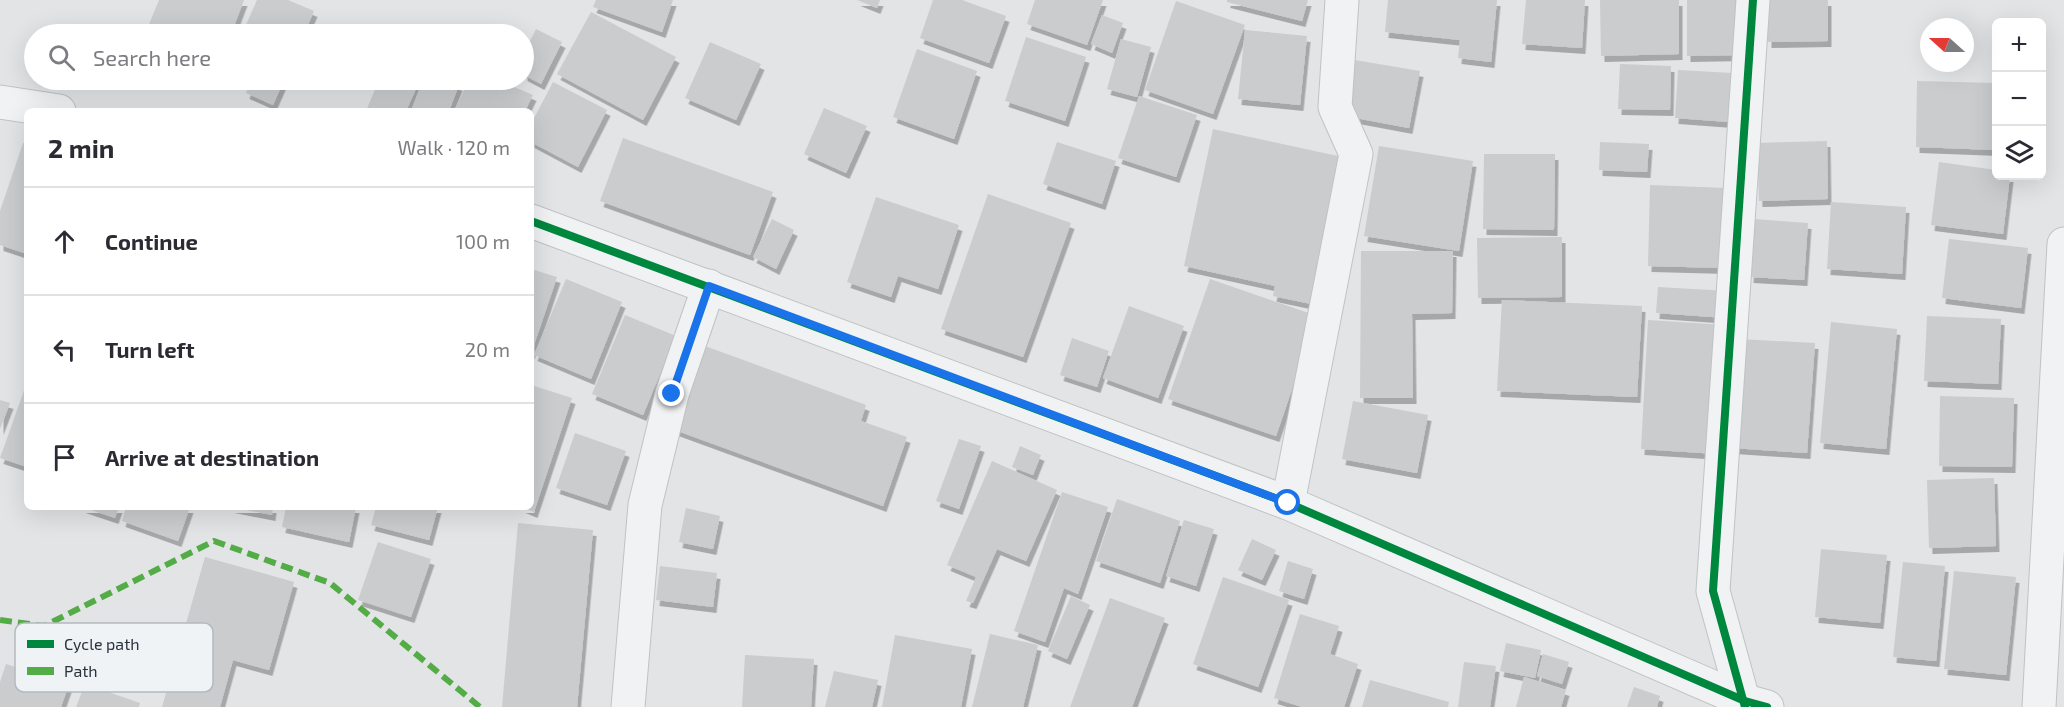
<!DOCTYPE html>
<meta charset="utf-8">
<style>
:root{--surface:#fff;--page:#f7f7f7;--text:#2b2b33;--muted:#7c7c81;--line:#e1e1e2}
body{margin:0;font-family:"Exo 2",sans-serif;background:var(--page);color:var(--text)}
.controls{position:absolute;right:18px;top:18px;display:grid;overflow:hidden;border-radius:9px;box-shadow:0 6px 24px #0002}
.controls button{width:54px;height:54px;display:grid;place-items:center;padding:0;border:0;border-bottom:2px solid var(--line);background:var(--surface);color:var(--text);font:30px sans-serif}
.compass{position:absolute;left:1920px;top:18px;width:54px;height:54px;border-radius:50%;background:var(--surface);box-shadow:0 6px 24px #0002;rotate:291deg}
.stop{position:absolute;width:18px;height:18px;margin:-14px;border:4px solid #1a73e8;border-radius:50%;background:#fff}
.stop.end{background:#1a73e8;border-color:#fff;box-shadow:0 2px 6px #0008}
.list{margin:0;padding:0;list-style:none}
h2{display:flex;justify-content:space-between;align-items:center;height:78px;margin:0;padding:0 24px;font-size:26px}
h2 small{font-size:20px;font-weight:400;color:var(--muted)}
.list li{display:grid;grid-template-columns:39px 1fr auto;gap:18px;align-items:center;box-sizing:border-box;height:108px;padding:0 24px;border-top:2px solid var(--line)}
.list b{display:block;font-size:22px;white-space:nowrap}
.list em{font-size:20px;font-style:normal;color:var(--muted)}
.icon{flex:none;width:33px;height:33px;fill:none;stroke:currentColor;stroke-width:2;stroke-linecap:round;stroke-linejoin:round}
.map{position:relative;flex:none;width:2064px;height:707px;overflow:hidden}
.search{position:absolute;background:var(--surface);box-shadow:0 6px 24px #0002;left:24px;top:24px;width:510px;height:66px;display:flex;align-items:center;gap:15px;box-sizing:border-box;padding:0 21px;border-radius:33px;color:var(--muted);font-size:22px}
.panel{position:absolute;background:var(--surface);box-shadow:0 6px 24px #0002;left:24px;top:108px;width:510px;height:402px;border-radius:9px}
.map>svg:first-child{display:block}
.building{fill:#caccce;filter:url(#shadow)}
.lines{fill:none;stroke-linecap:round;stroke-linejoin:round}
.minor-casing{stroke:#c0c2c4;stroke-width:35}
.minor{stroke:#f0f2f3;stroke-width:33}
.quiet{stroke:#53ac46;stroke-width:6;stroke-dasharray:12 6;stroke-linecap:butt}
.cycleway-casing{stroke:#eff3f6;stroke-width:11}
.cycleway{stroke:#00873e;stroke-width:8}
.route{stroke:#1a73e8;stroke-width:8}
.key{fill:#eff3f6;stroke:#b4b9bf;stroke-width:1.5}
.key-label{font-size:16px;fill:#2a333e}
</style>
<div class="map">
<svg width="2064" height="707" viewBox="0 0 2064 707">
<defs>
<filter id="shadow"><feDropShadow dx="3.5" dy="6" stdDeviation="0" flood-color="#0004"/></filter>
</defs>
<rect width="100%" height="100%" fill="#e2e4e6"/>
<g class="building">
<path d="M 159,0 L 244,0 L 231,34 L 145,34 Z"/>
<path d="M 257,0 L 288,0 L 314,11 L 304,34 L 242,34 Z"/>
<path d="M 596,0 L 673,0 L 662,32 L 593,7 Z"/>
<path d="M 857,0 L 880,0 L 877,8 Z"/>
<path d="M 933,0 L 962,0 L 1006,16 L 989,63 L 920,38 Z"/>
<path d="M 1035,0 L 1103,0 L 1087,45 L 1027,24 Z"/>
<path d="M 1227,0 L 1308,0 L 1302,21 L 1227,2 Z"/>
<path d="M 1388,0 L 1497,0 L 1491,62 L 1458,58 L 1460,40 L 1385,32 Z"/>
<path d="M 1526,0 L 1585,0 L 1582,48 L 1522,44 Z"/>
<path d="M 1600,0 L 1679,0 L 1679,54 L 1601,56 Z"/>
<path d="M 1687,0 L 1743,0 L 1743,55 L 1687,56 Z"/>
<path d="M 1768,0 L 1828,0 L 1828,41 L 1768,42 Z"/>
<path d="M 1176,1 L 1245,25 L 1213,114 L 1145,90 Z"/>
<path d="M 591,12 L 676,57 L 643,120 L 557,74 Z"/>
<path d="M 1102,15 L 1123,23 L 1112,53 L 1091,44 Z"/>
<path d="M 536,29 L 562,42 L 541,84 L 524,75 L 524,53 Z"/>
<path d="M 1245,30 L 1307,36 L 1300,105 L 1238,99 Z"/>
<path d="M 1026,37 L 1086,57 L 1065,121 L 1005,101 Z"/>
<path d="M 1121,39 L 1151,47 L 1137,97 L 1107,89 Z"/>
<path d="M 710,42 L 761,64 L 736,120 L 685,98 Z"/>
<path d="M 917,49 L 977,71 L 954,139 L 893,117 Z"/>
<path d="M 1355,60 L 1420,71 L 1409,128 L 1345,116 Z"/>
<path d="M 1620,64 L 1671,66 L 1670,110 L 1618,109 Z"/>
<path d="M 1678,70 L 1732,73 L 1729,122 L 1675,118 Z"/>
<path d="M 251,80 L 284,80 L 273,105 L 246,93 Z"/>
<path d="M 379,80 L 420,80 L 406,111 L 366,111 Z"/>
<path d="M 423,80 L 446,80 L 459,85 L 449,111 L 411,111 Z"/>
<path d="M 469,80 L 498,80 L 533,95 L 525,111 L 454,111 Z"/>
<path d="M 1917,81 L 1996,83 L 1996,150 L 1916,147 Z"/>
<path d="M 553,82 L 607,110 L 578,167 L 531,142 L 531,124 Z"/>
<path d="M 1139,96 L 1197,115 L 1176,177 L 1118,158 Z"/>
<path d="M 824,108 L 867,126 L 846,173 L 804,154 Z"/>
<path d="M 1213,129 L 1347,158 L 1316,305 L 1273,296 L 1275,286 L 1184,266 Z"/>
<path d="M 623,138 L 773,192 L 750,255 L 600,201 Z"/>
<path d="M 1827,141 L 1828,199 L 1759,201 L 1757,143 Z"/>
<path d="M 1057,142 L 1116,161 L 1102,204 L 1043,184 Z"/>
<path d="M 1600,142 L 1649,144 L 1647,172 L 1599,170 Z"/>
<path d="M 23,143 L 27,144 L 27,254 L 0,245 L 0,211 Z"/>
<path d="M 1379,146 L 1473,161 L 1459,251 L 1364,236 Z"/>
<path d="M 1484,154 L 1555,154 L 1554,230 L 1483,229 Z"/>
<path d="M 1939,162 L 1996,170 L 1996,176 L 2010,176 L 2003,234 L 1931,225 Z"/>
<path d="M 1650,185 L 1726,188 L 1723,268 L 1648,266 Z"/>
<path d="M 988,194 L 1071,223 L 1023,357 L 941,329 Z"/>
<path d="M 876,197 L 959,225 L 938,289 L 898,276 L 891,297 L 847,282 Z"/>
<path d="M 1831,202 L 1906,207 L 1902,274 L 1827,269 Z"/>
<path d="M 772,219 L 794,230 L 776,269 L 753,257 Z"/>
<path d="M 1754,219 L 1808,223 L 1804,280 L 1750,277 Z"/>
<path d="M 1562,237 L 1562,297 L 1478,298 L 1477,238 Z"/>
<path d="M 1949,239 L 2028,248 L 2021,308 L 1942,298 Z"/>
<path d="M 1361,251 L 1453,251 L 1452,313 L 1412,314 L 1413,398 L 1360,398 Z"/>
<path d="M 531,269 L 557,277 L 531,354 Z"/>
<path d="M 566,279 L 622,302 L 591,379 L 534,355 Z"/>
<path d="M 1210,279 L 1317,316 L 1276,436 L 1168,399 Z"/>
<path d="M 1658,287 L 1728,291 L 1726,318 L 1656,313 Z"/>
<path d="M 1502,300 L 1642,306 L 1637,397 L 1497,391 Z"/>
<path d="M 1129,306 L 1184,326 L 1158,398 L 1103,378 Z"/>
<path d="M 625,315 L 676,336 L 643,415 L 592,394 Z"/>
<path d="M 1927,316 L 2001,319 L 1998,384 L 1924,381 Z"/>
<path d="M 1648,320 L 1725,325 L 1717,454 L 1641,449 Z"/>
<path d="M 1831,322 L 1897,329 L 1886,449 L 1820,443 Z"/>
<path d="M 1072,338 L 1109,351 L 1097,387 L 1060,375 Z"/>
<path d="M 1739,339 L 1815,343 L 1807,453 L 1732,448 Z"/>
<path d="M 705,346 L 866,405 L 861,421 L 907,437 L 883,506 L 675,430 Z"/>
<path d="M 27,382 L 27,467 L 0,458 Z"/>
<path d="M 531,385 L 572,398 L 534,512 L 522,507 L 531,507 Z"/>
<path d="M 1940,396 L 2014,398 L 2012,467 L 1939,466 Z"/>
<path d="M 0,400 L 10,403 L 0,429 Z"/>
<path d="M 1353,401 L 1428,415 L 1417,473 L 1342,459 Z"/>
<path d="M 575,433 L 626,451 L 607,505 L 556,488 Z"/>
<path d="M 959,439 L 981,446 L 959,509 L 936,501 Z"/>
<path d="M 1020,446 L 1041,455 L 1033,475 L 1012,467 Z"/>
<path d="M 992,461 L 1057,490 L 1026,561 L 997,549 L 973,603 L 966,601 L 976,577 L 947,565 Z"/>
<path d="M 1994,478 L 1996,546 L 1929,548 L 1927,480 Z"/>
<path d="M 1062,492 L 1108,507 L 1078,594 L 1064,588 L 1045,642 L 1014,631 Z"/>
<path d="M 1117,499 L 1180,521 L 1160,583 L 1096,561 Z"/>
<path d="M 82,507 L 119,507 L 115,518 Z"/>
<path d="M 126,507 L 190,507 L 178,541 L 122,521 Z"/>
<path d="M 231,507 L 273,507 L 272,515 Z"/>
<path d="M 286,507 L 356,507 L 349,542 L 282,527 Z"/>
<path d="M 376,507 L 438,507 L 429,540 L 371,525 Z"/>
<path d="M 686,508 L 720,516 L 713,549 L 679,542 Z"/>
<path d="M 1184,520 L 1214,529 L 1196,586 L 1166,576 Z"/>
<path d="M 518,523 L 593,530 L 577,707 L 502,707 Z"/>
<path d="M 1252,539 L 1276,550 L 1262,580 L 1238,570 Z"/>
<path d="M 378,542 L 431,559 L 411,617 L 358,600 Z"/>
<path d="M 1821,549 L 1887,555 L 1880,623 L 1815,617 Z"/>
<path d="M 205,557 L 294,582 L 269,670 L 233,660 L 220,707 L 162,707 Z"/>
<path d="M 1288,561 L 1313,569 L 1304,599 L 1279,591 Z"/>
<path d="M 1903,562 L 1945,566 L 1936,661 L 1893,657 Z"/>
<path d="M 660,566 L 717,573 L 713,607 L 656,600 Z"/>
<path d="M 1954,571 L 2016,577 L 2006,675 L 1944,669 Z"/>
<path d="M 1223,577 L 1289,600 L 1258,687 L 1193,664 Z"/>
<path d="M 1071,596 L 1090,605 L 1067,659 L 1048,651 Z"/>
<path d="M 1110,598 L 1165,618 L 1132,707 L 1070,707 Z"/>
<path d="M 1300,614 L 1339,626 L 1330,654 L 1358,664 L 1344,707 L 1302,707 L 1274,698 Z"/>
<path d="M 990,634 L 1038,645 L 1023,707 L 972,707 Z"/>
<path d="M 895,635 L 972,649 L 961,707 L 882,707 Z"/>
<path d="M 1506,643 L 1541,650 L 1535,678 L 1500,671 Z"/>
<path d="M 1543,654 L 1569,662 L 1562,684 L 1537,676 Z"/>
<path d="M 745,655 L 814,659 L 811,707 L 742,707 Z"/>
<path d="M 1464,662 L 1496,666 L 1490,707 L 1458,707 Z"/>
<path d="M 6,664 L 69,684 L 61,707 L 0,707 L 0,682 Z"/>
<path d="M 834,671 L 878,680 L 872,707 L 825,707 Z"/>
<path d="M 1524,677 L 1566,690 L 1561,707 L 1516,707 Z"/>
<path d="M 1370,680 L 1449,702 L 1448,707 L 1362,707 Z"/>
<path d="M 85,684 L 140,703 L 139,707 L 76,707 Z"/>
<path d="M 1634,687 L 1660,696 L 1657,707 L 1627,707 Z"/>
</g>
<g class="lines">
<defs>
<g id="minor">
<path d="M 0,102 L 59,111"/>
<path d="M 531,221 L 1288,503 L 1745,701 L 1767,707"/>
<path d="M 1288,503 L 1356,154 L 1335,107 L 1342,0"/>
<path d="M 628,707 L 645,505 L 672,394 L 709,286"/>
<path d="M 1745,707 L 1713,591 L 1753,0"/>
<path d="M 2039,707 L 2064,244"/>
</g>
</defs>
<use href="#minor" class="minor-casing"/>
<use href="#minor" class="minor"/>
<path class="quiet" d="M 0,620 L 44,626 L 214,541 L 330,583 L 480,707"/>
<defs>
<g id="cycleway">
<path d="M 531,221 L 1288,503 L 1745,701 L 1767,707"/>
<path d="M 1745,707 L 1713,591 L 1753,0"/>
</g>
</defs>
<use href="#cycleway" class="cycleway-casing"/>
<use href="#cycleway" class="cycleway"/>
</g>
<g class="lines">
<path class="route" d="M 672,394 L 709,286 L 1288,503"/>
</g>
<rect x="15" y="623" width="198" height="69" rx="9" class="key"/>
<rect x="27" y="640" width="27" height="8" fill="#00873e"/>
<rect x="27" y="667" width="27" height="8" fill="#53ac46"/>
<g class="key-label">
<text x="64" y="650">Cycle path</text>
<text x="64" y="677">Path</text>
</g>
</svg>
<div class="controls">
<button>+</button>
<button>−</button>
<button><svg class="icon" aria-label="layers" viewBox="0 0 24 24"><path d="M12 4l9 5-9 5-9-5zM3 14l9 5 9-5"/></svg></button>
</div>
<svg class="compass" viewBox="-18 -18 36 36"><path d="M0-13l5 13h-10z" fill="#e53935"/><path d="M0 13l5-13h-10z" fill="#7c7c81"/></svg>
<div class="stop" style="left:1288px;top:503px"></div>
<div class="stop end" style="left:672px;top:394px"></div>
<div class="search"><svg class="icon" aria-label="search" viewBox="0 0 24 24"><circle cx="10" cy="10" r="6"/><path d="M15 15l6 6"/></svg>Search here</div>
<section class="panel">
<h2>2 min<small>Walk · 120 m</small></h2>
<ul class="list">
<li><svg class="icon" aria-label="ahead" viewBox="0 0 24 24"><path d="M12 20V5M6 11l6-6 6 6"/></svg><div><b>Continue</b></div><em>100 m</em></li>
<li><svg class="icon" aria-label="left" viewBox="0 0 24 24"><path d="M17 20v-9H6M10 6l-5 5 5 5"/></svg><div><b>Turn left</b></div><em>20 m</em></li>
<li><svg class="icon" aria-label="arrive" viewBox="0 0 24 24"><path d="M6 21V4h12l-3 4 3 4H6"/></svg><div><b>Arrive at destination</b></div></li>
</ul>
</section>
</div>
